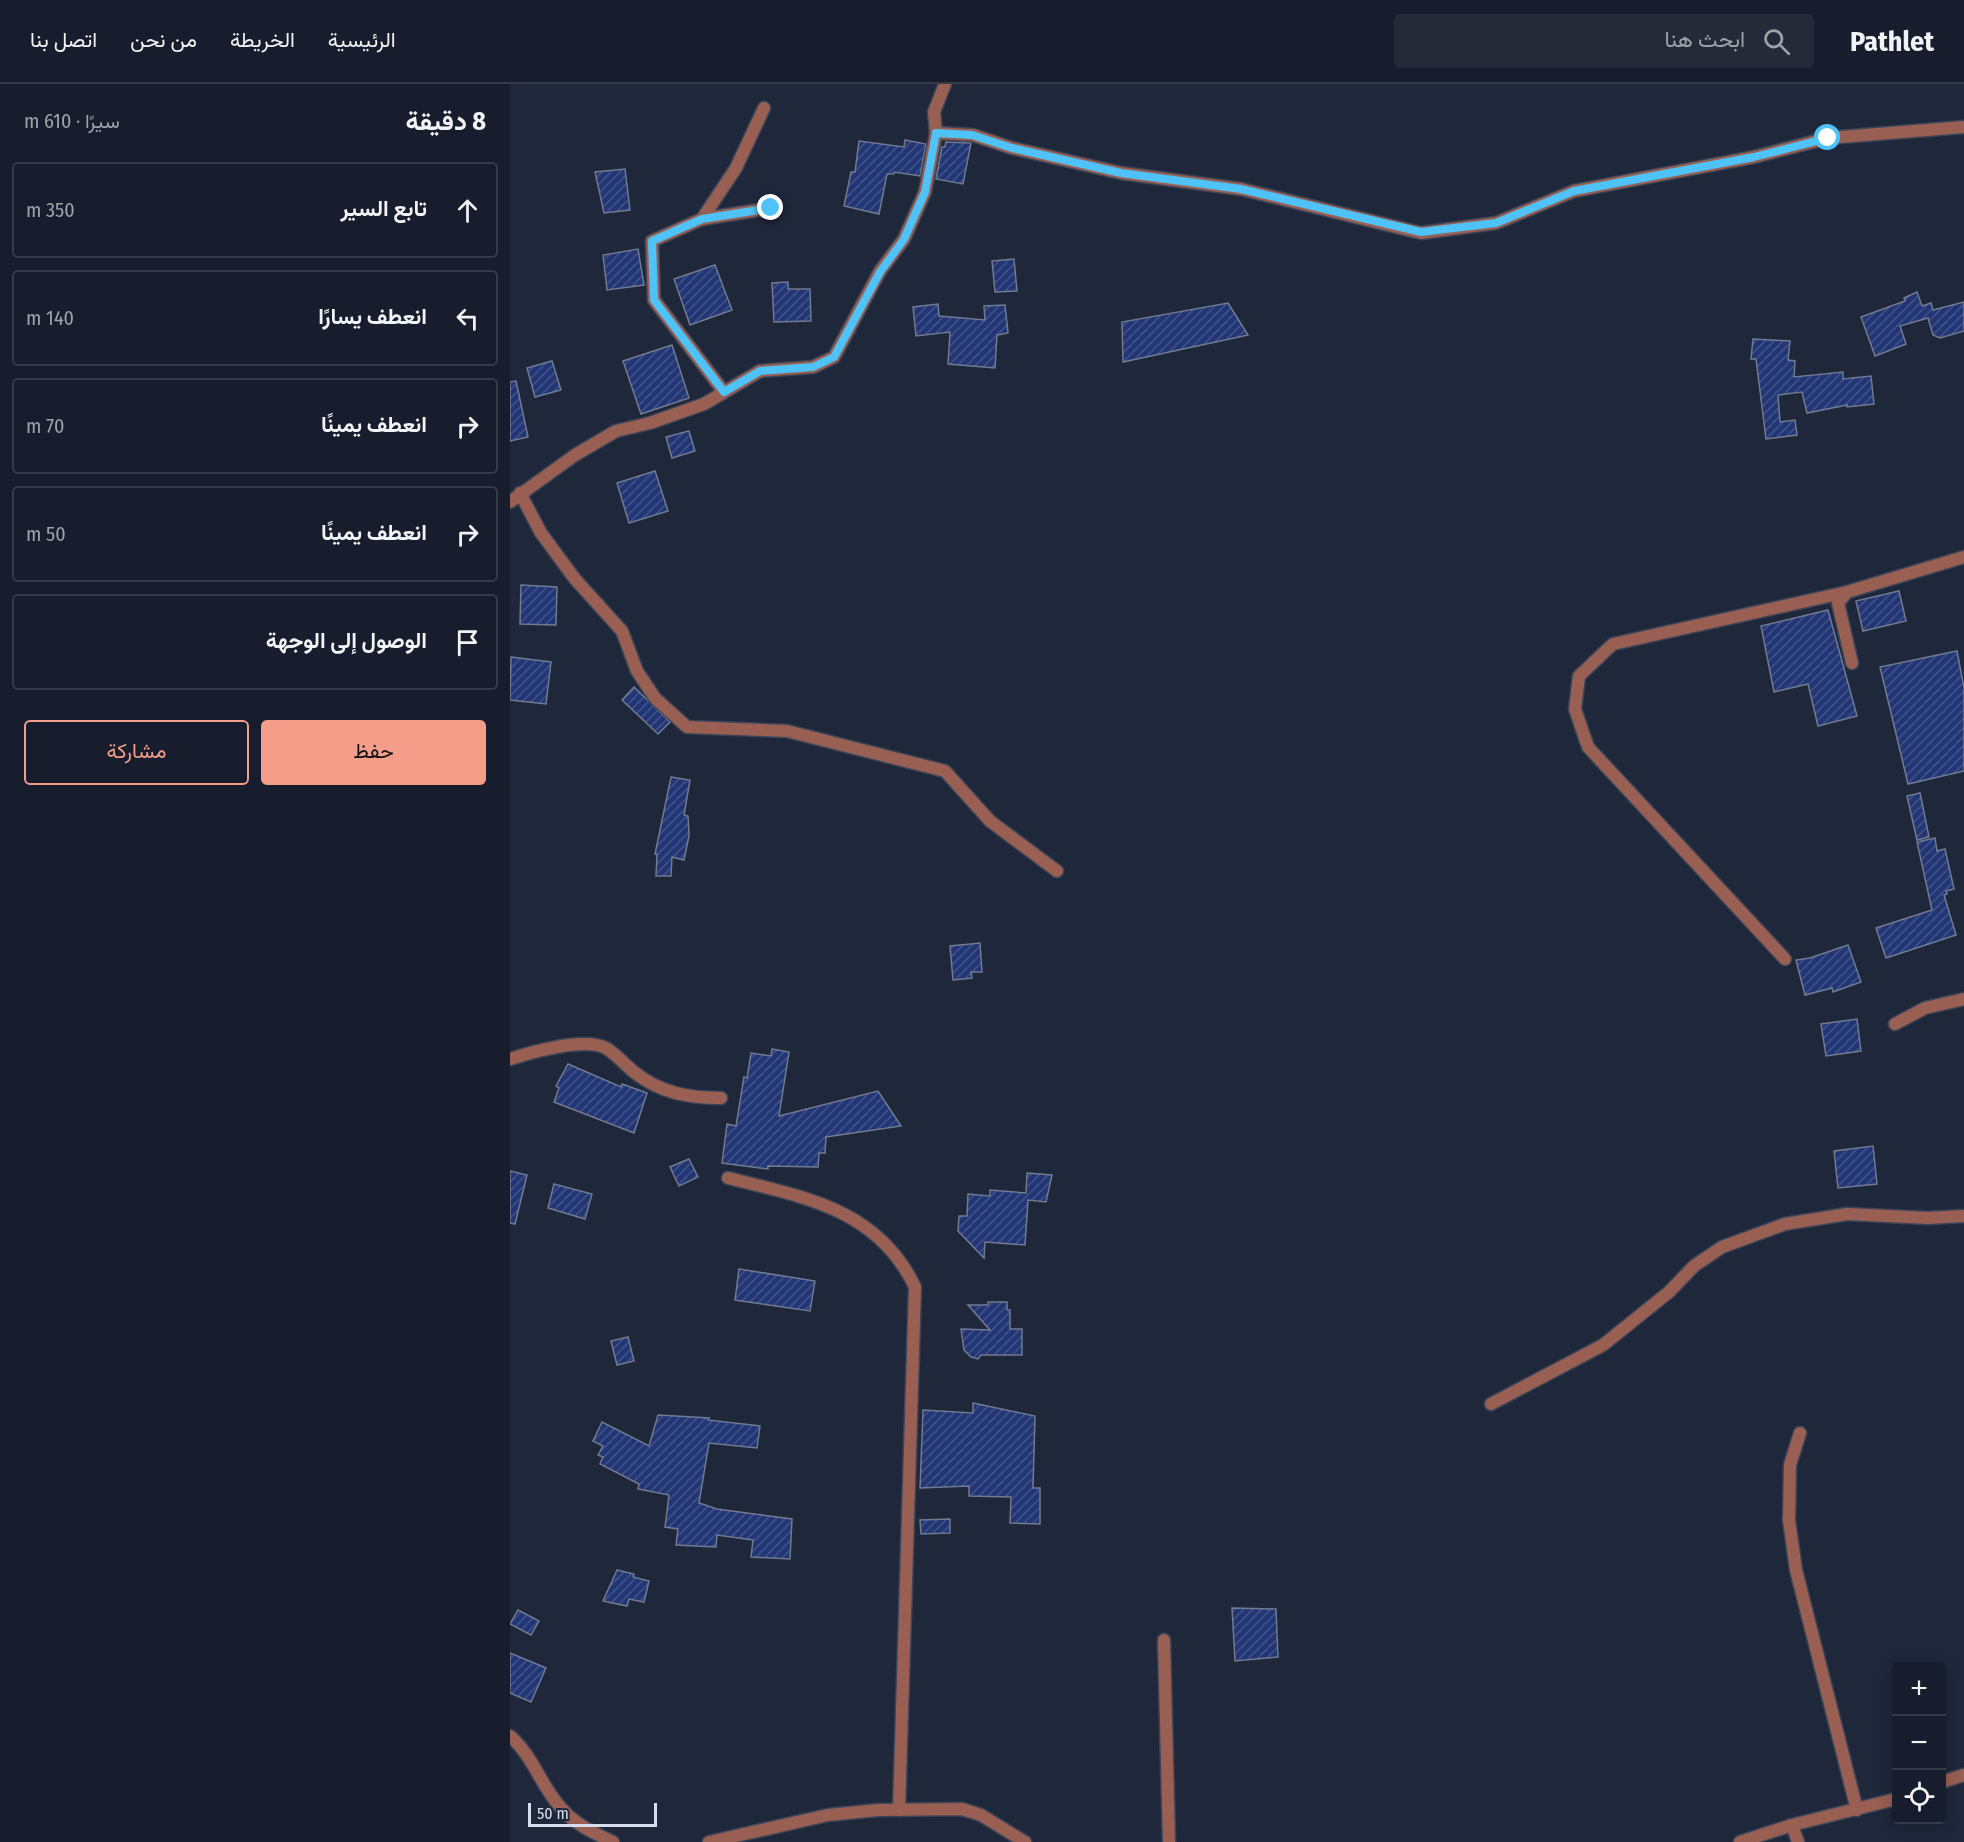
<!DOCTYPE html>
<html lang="ar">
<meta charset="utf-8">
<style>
:root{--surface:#171d2c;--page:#242a38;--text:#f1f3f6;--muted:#9ea2a9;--line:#363b48;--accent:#f49e8a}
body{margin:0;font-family:"Fira Sans Condensed",Vazirmatn,sans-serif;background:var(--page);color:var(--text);direction:rtl}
.controls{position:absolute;right:18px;bottom:18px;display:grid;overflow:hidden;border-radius:6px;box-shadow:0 3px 15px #0003}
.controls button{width:54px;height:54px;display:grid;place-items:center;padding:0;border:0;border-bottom:2px solid var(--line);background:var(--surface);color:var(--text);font:30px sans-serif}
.scale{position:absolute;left:18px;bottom:15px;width:129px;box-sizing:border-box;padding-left:6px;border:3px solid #d7ddea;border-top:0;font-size:16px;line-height:21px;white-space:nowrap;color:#d7ddea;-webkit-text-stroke:4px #1f273b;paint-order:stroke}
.stop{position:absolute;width:18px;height:18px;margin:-14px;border:4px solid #4fc3f7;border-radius:50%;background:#fff}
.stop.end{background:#4fc3f7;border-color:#fff;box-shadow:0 2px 6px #0008}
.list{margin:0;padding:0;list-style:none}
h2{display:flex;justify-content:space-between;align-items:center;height:78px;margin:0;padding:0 24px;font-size:26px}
h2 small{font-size:20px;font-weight:400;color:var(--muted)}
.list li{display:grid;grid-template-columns:39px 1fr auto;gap:18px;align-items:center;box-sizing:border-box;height:96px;margin:0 12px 12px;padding:0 12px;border:2px solid var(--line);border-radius:6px}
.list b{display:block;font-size:22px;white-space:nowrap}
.list em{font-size:20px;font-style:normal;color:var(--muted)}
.actions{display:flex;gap:12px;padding:18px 24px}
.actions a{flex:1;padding:14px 0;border:2px solid var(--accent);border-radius:6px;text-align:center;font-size:21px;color:var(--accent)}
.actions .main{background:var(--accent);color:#111}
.icon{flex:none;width:33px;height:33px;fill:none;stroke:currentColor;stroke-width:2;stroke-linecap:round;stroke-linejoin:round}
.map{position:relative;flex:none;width:1454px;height:1758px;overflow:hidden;direction:ltr}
header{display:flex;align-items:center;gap:36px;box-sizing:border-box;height:84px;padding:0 30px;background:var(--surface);border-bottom:2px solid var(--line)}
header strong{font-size:28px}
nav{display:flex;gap:33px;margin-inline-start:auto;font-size:21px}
.search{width:420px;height:54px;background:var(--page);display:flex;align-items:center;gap:15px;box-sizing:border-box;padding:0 21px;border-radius:6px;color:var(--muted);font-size:22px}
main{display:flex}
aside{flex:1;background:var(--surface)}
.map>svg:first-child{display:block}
.building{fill:url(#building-hatch);stroke:#707a91;stroke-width:1.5}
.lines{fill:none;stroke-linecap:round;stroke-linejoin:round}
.minor-casing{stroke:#3c4457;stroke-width:15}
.minor{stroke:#985f52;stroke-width:12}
.route{stroke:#4fc3f7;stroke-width:8}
</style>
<header>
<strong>Pathlet</strong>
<div class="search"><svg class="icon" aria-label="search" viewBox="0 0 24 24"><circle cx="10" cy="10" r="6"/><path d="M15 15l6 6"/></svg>ابحث هنا</div>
<nav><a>الرئيسية</a><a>الخريطة</a><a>من نحن</a><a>اتصل بنا</a></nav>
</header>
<main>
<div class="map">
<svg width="1454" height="1758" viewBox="0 0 1454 1758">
<defs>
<pattern id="building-hatch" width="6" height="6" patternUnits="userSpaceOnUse" patternTransform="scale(1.5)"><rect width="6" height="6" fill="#223675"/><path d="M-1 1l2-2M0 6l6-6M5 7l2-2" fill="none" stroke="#415389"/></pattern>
</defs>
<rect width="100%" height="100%" fill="#1f273b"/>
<g class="building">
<path d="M 395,56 L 416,60 L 410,92 L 384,88 L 384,90 L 377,90 L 369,130 L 334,122 L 341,88 L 345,88 L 349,57 L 394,63 Z"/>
<path d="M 436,58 L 461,59 L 453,100 L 426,95 L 432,63 L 435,63 Z"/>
<path d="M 115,85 L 120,126 L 94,129 L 85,88 Z"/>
<path d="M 128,165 L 134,201 L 97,206 L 93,171 Z"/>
<path d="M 504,175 L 507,207 L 485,208 L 482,177 Z"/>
<path d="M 205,181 L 222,226 L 180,241 L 164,195 Z"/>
<path d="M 278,198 L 278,205 L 300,205 L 301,237 L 264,238 L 262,199 Z"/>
<path d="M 1407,208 L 1412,222 L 1421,219 L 1423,226 L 1454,218 L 1454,247 L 1430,254 L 1423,251 L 1418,234 L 1390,242 L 1396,260 L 1365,272 L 1351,233 L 1395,217 L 1394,214 Z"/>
<path d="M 718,219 L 738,251 L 613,278 L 612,238 Z"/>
<path d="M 428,220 L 429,232 L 475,236 L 474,222 L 495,221 L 498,249 L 487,251 L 485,284 L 438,280 L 440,248 L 406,252 L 403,223 Z"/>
<path d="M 1243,255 L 1280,257 L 1278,276 L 1285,277 L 1284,293 L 1333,288 L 1333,295 L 1361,292 L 1364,320 L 1337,323 L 1337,321 L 1297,329 L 1292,308 L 1268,311 L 1270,338 L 1285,336 L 1287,351 L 1256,355 L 1246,275 L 1241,275 Z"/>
<path d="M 162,261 L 179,314 L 131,330 L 113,277 Z"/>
<path d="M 42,277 L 51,306 L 25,313 L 17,284 Z"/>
<path d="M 6,297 L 18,353 L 0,357 L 0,298 Z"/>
<path d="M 179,347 L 185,367 L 162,374 L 156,353 Z"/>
<path d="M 145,387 L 158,427 L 119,439 L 107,399 Z"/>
<path d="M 11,501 L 47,503 L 46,541 L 10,540 Z"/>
<path d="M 1389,507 L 1396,537 L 1353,547 L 1346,517 Z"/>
<path d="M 1318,526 L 1347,632 L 1308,642 L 1298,600 L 1264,608 L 1251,542 Z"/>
<path d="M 1447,567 L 1454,604 L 1454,687 L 1398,700 L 1370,583 Z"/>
<path d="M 1,573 L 41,578 L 36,620 L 0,616 Z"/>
<path d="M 124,603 L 160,638 L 148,650 L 112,616 Z"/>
<path d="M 161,693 L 180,696 L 174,731 L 178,732 L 179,752 L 174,776 L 162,773 L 161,792 L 146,792 L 147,770 L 145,770 Z"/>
<path d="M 1410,709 L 1419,753 L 1407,756 L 1397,712 Z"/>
<path d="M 1425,754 L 1427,767 L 1435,765 L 1444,805 L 1436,807 L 1437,810 L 1434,811 L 1446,851 L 1376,874 L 1366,844 L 1422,826 L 1407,758 Z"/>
<path d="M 470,859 L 472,888 L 461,888 L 462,894 L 443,896 L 440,862 Z"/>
<path d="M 1338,861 L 1351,898 L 1323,908 L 1322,904 L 1295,911 L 1286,876 L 1300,874 Z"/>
<path d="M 1347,935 L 1351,967 L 1316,972 L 1311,940 Z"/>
<path d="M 262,965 L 279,968 L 269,1032 L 368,1007 L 391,1042 L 316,1053 L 315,1069 L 309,1069 L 308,1083 L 258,1082 L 258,1085 L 212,1079 L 217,1040 L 226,1042 L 234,993 L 237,994 L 241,969 L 261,972 Z"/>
<path d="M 58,980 L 111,1003 L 112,1000 L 137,1009 L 124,1049 L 44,1018 L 49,1004 L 46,1002 Z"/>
<path d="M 1363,1062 L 1367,1100 L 1328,1104 L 1324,1067 Z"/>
<path d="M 179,1075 L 188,1093 L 169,1102 L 160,1083 Z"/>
<path d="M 0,1087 L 17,1091 L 5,1140 L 0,1139 Z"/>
<path d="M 517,1089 L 542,1091 L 536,1118 L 518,1116 L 515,1161 L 475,1158 L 474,1174 L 448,1147 L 449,1132 L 457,1132 L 458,1110 L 480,1112 L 480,1106 L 516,1109 Z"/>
<path d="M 44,1100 L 82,1110 L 75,1135 L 38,1124 Z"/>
<path d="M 229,1185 L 305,1197 L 300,1227 L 225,1216 Z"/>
<path d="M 478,1218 L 497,1218 L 497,1226 L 500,1226 L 500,1245 L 512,1245 L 512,1271 L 471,1271 L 468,1275 L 461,1273 L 454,1266 L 451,1245 L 480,1246 L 458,1221 L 478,1221 Z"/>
<path d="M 118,1253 L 124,1277 L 107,1281 L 101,1257 Z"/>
<path d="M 463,1319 L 525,1332 L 523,1404 L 530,1404 L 530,1440 L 500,1439 L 501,1413 L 459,1412 L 459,1402 L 410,1404 L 413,1326 L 463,1329 Z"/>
<path d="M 148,1331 L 199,1334 L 198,1336 L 250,1342 L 247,1364 L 199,1359 L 189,1419 L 207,1425 L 282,1435 L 280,1475 L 241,1473 L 243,1456 L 207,1451 L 206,1463 L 166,1461 L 168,1445 L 155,1443 L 159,1411 L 128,1405 L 129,1400 L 90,1380 L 93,1373 L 88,1371 L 93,1362 L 83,1357 L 92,1338 L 139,1362 Z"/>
<path d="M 440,1435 L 440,1449 L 411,1450 L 410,1436 Z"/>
<path d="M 107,1486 L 124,1490 L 123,1493 L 139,1497 L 134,1518 L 119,1515 L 117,1522 L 93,1517 Z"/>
<path d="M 722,1524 L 766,1525 L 768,1573 L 725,1577 Z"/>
<path d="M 8,1526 L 29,1537 L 21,1551 L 0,1540 Z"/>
<path d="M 0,1569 L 36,1584 L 21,1618 L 0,1609 Z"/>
</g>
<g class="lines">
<defs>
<g id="minor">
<path d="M 426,49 L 463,51 L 502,64 L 611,89 L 731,105 L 911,149 L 986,139 L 1064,107 L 1244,73 L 1318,54 L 1454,43"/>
<path d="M 192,135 L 226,84 L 254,24"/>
<path d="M 214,308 L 144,216 L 142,157 L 192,135 L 261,124"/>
<path d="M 10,409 L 31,449 L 65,495 L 112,547 L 127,587 L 145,614 L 177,643 L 277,647 L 435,687 L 480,737 L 547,787"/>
<path d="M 0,418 L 65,371 L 106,347 L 140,339 L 194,320 L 250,287 L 303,283 L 324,273 L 370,187 L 394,155 L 415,108 L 426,49 L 424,28 L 435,0"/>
<path d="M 1342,579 L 1328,519 L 1337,508 L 1454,473"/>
<path d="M 1275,875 L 1078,663 L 1065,625 L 1069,592 L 1103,560 L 1337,508"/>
<path d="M 1385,940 L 1415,924 L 1454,915"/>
<path d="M 0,975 C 22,968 74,953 96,964 C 106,970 115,981 124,988 C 150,1009 179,1014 211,1014"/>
<path d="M 218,1094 C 294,1113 368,1125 405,1203 L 389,1726"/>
<path d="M 981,1320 L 1093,1261 L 1159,1208 L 1184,1182 L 1212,1163 L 1275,1140 L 1337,1130 L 1418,1134 L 1454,1132"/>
<path d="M 1290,1349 L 1280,1381 L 1279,1436 L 1286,1486 L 1347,1726"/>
<path d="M 654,1556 L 659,1758"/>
<path d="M 0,1652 C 24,1673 31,1703 52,1725 C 66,1741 84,1749 103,1758"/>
<path d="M 1432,1698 L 1454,1691"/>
<path d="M 1282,1741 L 1288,1758"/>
<path d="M 199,1758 L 318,1731 L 368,1726 L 452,1725 L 471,1731 L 515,1758"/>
<path d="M 1230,1758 L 1282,1741 L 1386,1715"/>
</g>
</defs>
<use href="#minor" class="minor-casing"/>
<use href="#minor" class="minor"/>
</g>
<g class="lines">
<path class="route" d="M 261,124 L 192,135 L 142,157 L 144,216 L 214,308 L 250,287 L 303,283 L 324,273 L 370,188 L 394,155 L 415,108 L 426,49 L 462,51 L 502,64 L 611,89 L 731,105 L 911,148 L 986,139 L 1064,107 L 1244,73 L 1318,54"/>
</g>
</svg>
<div class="controls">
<button>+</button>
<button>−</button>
<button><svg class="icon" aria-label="locate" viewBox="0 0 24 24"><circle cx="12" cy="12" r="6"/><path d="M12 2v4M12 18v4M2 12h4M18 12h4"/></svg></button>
</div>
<div class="scale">50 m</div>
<div class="stop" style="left:1318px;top:54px"></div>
<div class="stop end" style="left:261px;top:124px"></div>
</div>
<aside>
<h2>8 دقيقة<small>سيرًا · 610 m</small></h2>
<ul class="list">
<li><svg class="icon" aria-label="ahead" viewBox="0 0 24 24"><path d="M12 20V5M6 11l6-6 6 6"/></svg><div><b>تابع السير</b></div><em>350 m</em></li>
<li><svg class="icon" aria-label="left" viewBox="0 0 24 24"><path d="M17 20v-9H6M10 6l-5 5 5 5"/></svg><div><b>انعطف يسارًا</b></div><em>140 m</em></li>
<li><svg class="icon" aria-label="right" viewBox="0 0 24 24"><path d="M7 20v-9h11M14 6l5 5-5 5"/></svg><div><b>انعطف يمينًا</b></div><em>70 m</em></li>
<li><svg class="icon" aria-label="right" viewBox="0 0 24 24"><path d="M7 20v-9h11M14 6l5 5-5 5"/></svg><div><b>انعطف يمينًا</b></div><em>50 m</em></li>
<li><svg class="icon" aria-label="arrive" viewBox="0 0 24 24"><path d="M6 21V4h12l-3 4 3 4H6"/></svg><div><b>الوصول إلى الوجهة</b></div></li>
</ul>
<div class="actions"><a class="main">حفظ</a><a>مشاركة</a></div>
</aside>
</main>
